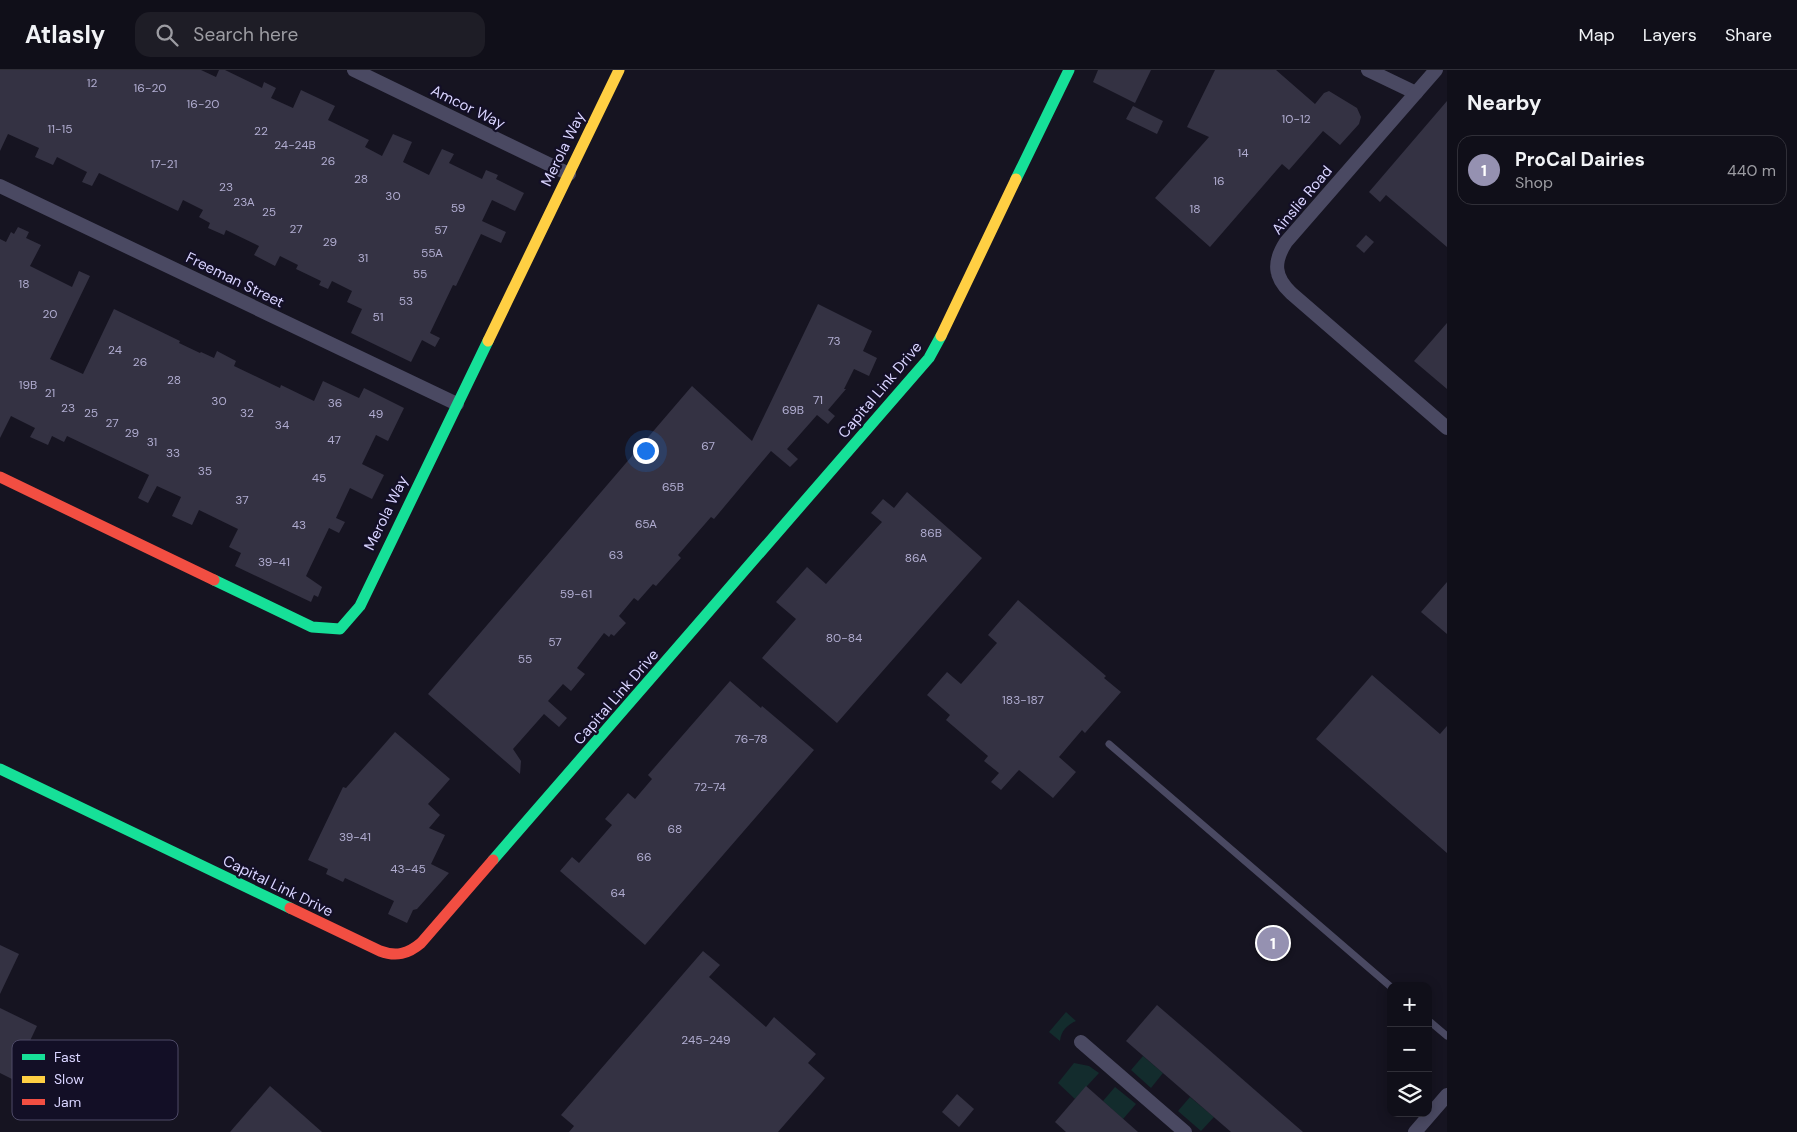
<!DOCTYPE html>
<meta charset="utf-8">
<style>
:root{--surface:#100f19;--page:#1e1d26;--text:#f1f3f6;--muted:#9c9ca2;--line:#302f38;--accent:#9591b1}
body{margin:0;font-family:"DM Sans",sans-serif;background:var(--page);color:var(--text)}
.controls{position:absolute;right:15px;bottom:15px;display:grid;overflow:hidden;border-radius:10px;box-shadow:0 2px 12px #0003}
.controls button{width:45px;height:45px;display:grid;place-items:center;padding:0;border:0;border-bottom:1px solid var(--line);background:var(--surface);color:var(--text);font:25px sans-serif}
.you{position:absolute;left:645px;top:380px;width:18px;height:18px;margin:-12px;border:4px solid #fff;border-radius:50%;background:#1a73e8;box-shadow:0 0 0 8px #1a73e833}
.badge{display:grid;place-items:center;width:32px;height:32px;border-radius:50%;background:var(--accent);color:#fff;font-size:16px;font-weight:700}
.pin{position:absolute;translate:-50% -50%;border:2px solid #fff;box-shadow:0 1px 5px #0006}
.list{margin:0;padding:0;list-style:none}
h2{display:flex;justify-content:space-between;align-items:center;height:65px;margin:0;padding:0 20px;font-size:21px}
h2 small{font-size:16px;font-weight:400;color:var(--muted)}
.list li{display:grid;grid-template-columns:32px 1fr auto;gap:15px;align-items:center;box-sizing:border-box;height:70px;margin:0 10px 10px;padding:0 10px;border:1px solid var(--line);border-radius:15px}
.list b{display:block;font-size:19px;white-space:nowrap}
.list p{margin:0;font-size:16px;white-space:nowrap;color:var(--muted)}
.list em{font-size:16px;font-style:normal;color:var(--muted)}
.icon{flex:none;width:28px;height:28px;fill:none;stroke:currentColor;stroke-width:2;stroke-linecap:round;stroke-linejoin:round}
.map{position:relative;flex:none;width:1447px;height:1062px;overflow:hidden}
header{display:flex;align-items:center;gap:30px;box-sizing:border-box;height:70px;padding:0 25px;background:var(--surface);border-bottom:1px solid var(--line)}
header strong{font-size:24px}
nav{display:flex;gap:28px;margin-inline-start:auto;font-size:18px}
.search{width:350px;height:45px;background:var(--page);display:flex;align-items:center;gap:12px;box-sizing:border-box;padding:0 18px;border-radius:15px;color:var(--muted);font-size:19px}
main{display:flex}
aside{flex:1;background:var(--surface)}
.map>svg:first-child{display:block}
.green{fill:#132c2d}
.building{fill:#343243}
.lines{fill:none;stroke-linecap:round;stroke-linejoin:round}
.lane{stroke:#4a4962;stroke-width:7}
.street{stroke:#4a4962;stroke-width:14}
.fast{stroke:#16e098;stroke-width:11}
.slow{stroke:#ffcf43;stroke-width:11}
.jam{stroke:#f24e42;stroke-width:11}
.labels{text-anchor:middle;stroke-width:4.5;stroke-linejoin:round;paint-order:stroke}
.number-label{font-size:12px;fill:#b0acd0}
.street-label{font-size:15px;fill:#d9d4ff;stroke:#130f26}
.key{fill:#130f26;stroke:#4e4a67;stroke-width:1}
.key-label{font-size:14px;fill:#d9d4ff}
</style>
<header>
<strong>Atlasly</strong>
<div class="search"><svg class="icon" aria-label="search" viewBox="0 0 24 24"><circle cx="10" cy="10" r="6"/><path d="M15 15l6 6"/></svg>Search here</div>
<nav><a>Map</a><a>Layers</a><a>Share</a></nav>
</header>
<main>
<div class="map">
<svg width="1447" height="1062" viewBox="0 0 1447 1062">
<rect width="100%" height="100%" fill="#161421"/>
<g class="green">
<path d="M 1066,942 L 1076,951 C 1067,955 1061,961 1060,971 L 1049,962 Z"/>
<path d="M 1143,986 L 1163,1003 L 1151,1018 L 1131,1000 Z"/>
<path d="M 1074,993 L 1089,996 L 1099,1003 L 1075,1029 L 1058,1013 Z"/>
<path d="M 1115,1017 L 1136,1034 L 1123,1049 L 1103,1031 Z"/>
<path d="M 1190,1027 L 1214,1047 L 1201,1061 L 1178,1041 Z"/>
</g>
<g class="building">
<path d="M 0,0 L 201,0 L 216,7 L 219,0 L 225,0 L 262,18 L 264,12 L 276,18 L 271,28 L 293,38 L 301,20 L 335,36 L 328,50 L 369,70 L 365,77 L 382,86 L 393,64 L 412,72 L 403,92 L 429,105 L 442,79 L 454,84 L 449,93 L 482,109 L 486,100 L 498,105 L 496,109 L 524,123 L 515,141 L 492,130 L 482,151 L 506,162 L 501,173 L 481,164 L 456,216 L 453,215 L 430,263 L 440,268 L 435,277 L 422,270 L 411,292 L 351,263 L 362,239 L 347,232 L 352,221 L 332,211 L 328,219 L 319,215 L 321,211 L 296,199 L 298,195 L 280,186 L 275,196 L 254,185 L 259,176 L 226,160 L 224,165 L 208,158 L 210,153 L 199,147 L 203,140 L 183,130 L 178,141 L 99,103 L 92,116 L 82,112 L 87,102 L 57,87 L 53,95 L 35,87 L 39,78 L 8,64 L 0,81 Z"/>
<path d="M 1098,0 L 1151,0 L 1135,33 L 1093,12 Z"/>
<path d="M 1215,0 L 1276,0 L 1315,34 L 1324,23 L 1329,21 L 1357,38 L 1361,47 L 1359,54 L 1340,75 L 1323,61 L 1289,100 L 1282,94 L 1210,177 L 1155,128 L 1209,67 L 1187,57 Z"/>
<path d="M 1447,31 L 1447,177 L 1386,125 L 1380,132 L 1369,122 Z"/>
<path d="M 1133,36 L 1163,51 L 1157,64 L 1126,49 Z"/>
<path d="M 18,157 L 29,162 L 26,168 L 41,175 L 30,196 L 72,217 L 79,201 L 90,206 L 50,289 L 83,304 L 114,239 L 180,271 L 179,273 L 200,283 L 201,282 L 214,288 L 217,281 L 236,291 L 234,296 L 280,318 L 281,315 L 314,331 L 323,311 L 359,328 L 364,318 L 404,338 L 388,371 L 376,365 L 362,394 L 384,405 L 372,429 L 350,418 L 336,448 L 345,452 L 339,463 L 329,458 L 306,506 L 322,517 L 318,527 L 314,525 L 311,532 L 235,496 L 241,483 L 229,477 L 238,459 L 199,440 L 192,455 L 172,446 L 181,427 L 157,416 L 148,433 L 138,428 L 149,405 L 67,366 L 64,372 L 52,366 L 48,375 L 30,367 L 35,358 L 11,346 L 0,368 L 0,169 L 6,172 L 11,162 L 14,164 Z"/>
<path d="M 1366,165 L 1374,172 L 1364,183 L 1356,176 Z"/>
<path d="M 818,234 L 872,261 L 863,281 L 877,288 L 869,306 L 854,299 L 844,319 L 846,319 L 828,340 L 835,346 L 828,354 L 817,345 L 787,379 L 798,389 L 790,397 L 771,381 L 714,449 L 711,447 L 678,485 L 681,488 L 656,516 L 653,514 L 638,531 L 634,528 L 619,546 L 626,553 L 614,566 L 611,564 L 609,567 L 604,563 L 577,598 L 585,604 L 571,621 L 563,614 L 548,631 L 567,648 L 559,657 L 544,644 L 513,679 L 521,691 L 520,704 L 428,624 L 692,316 L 752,371 Z"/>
<path d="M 1447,253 L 1447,319 L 1414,291 Z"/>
<path d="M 907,422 L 982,488 L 837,653 L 762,588 L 796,549 L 776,532 L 807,497 L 826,514 L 882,452 L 871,443 L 883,429 L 894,438 Z"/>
<path d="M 1447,512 L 1447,564 L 1421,542 Z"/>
<path d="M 1018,530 L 1106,606 L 1104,608 L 1121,622 L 1085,663 L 1082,660 L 1059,687 L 1076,702 L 1053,728 L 1019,700 L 1001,720 L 991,712 L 999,703 L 984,691 L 988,686 L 946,650 L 950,645 L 927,625 L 947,602 L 961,614 L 997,573 L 988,565 Z"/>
<path d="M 1372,605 L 1440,664 L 1447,656 L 1447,783 L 1316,669 Z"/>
<path d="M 730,611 L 761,638 L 762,636 L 814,680 L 645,875 L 560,801 L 572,787 L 579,793 L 612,755 L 605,749 L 628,723 L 635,729 L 652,709 L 648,705 Z"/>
<path d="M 395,662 L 450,709 L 428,734 L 440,745 L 429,758 L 445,765 L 431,794 L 449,803 L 417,839 L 413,840 L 407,853 L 388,844 L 394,831 L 345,808 L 343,812 L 326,804 L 328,799 L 308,790 L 343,717 L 346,718 Z"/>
<path d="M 0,875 L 19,884 L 0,924 Z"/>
<path d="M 703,881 L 720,895 L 709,907 L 766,957 L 774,947 L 792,963 L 816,984 L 808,993 L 825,1008 L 778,1062 L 569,1062 L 574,1056 L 561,1045 Z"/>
<path d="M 1157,935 L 1208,979 L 1303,1062 L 1231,1062 L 1126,971 Z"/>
<path d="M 0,938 L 37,956 L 12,1009 L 0,1003 Z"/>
<path d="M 270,1016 L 322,1062 L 230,1062 Z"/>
<path d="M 1086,1016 L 1103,1031 L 1138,1062 L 1066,1062 L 1055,1052 Z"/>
<path d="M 957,1024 L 974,1039 L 959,1057 L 942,1042 Z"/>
</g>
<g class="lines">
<g class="lane">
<path d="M 1109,674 L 1391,917"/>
<path d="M 1428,950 L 1447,966"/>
</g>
<g class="street">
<path d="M 354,0 L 569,104"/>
<path d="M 1368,0 L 1416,23"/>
<path d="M 1436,0 L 1286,172 C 1273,192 1274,207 1291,223 L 1447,358"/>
<path d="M 0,116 L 457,334"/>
<path d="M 1081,972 L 1185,1062"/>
<path d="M 1415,1062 L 1447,1025"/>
</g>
<g class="fast">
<path d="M 1016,109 L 1069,0"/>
<path d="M 214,510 L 312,557 L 340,559 L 360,536 L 488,271"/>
<path d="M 0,699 L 290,838"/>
<path d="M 493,790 L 929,288 L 941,266"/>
</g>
<g class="slow">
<path d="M 941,266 L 1016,109"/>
<path d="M 488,271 L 619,0"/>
</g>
<g class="jam">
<path d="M 0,407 L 214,510"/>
<path d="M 290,838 L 380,881 C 396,887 408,884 421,873 L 493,790"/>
</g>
</g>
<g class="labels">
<g class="number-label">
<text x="92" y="17">12</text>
<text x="150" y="22">16-20</text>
<text x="203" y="38">16-20</text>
<text x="1296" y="53">10-12</text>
<text x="60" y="63">11-15</text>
<text x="261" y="65">22</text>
<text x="295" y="79">24-24B</text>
<text x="1243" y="87">14</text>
<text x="328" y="95">26</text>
<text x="164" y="98">17-21</text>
<text x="361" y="113">28</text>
<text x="1219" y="115">16</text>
<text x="226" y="121">23</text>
<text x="393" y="130">30</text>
<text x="244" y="136">23A</text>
<text x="458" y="142">59</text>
<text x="1195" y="143">18</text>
<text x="269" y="146">25</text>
<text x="296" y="163">27</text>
<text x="441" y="164">57</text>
<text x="330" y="176">29</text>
<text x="432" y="187">55A</text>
<text x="363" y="192">31</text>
<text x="420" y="208">55</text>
<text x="24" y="218">18</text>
<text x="406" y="235">53</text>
<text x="50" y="248">20</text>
<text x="378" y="251">51</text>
<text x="834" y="275">73</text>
<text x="115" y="284">24</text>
<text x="140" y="296">26</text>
<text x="174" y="314">28</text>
<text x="28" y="319">19B</text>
<text x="50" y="327">21</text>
<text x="818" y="334">71</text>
<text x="219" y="335">30</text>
<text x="335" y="337">36</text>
<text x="68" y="342">23</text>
<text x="793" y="344">69B</text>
<text x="91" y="347">25</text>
<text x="247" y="347">32</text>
<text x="376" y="348">49</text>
<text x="112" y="357">27</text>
<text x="282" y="359">34</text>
<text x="132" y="367">29</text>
<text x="334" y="374">47</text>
<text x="152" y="376">31</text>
<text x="708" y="380">67</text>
<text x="173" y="387">33</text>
<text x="205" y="405">35</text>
<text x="319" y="412">45</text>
<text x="673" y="421">65B</text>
<text x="242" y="434">37</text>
<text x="646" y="458">65A</text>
<text x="299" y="459">43</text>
<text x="931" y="467">86B</text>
<text x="616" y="489">63</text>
<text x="916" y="492">86A</text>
<text x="274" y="496">39-41</text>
<text x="576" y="528">59-61</text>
<text x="844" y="572">80-84</text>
<text x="555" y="576">57</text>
<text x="525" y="593">55</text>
<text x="1023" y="634">183-187</text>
<text x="751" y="673">76-78</text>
<text x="710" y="721">72-74</text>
<text x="675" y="763">68</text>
<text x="355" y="771">39-41</text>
<text x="644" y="791">66</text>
<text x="408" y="803">43-45</text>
<text x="618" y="827">64</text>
<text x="706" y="974">245-249</text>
</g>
<g class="street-label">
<text transform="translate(468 37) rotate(26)" y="5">Amcor Way</text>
<text transform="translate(563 79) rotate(-64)" y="5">Merola Way</text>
<text transform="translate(1302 130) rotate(-50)" y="5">Ainslie Road</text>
<text transform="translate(235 210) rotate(26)" y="5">Freeman Street</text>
<text transform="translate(880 320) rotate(-50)" y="5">Capital Link Drive</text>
<text transform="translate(386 443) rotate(-64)" y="5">Merola Way</text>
<text transform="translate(616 627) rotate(-49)" y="5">Capital Link Drive</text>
<text transform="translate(278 816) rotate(26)" y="5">Capital Link Drive</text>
</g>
</g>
<rect x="12" y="970" width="166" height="80" rx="8" class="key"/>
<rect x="22" y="984" width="23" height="6" fill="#16e098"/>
<rect x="22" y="1006" width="23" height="7" fill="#ffcf43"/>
<rect x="22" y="1029" width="23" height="6" fill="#f24e42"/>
<g class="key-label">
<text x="54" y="992">Fast</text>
<text x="54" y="1014">Slow</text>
<text x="54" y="1037">Jam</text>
</g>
</svg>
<div class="controls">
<button>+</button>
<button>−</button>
<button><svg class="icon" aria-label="layers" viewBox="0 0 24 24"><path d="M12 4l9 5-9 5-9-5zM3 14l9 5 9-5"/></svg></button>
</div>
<div class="you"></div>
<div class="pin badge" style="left:1273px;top:873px">1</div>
</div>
<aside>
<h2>Nearby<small></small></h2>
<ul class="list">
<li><span class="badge">1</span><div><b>ProCal Dairies</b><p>Shop</p></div><em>440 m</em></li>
</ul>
</aside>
</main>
